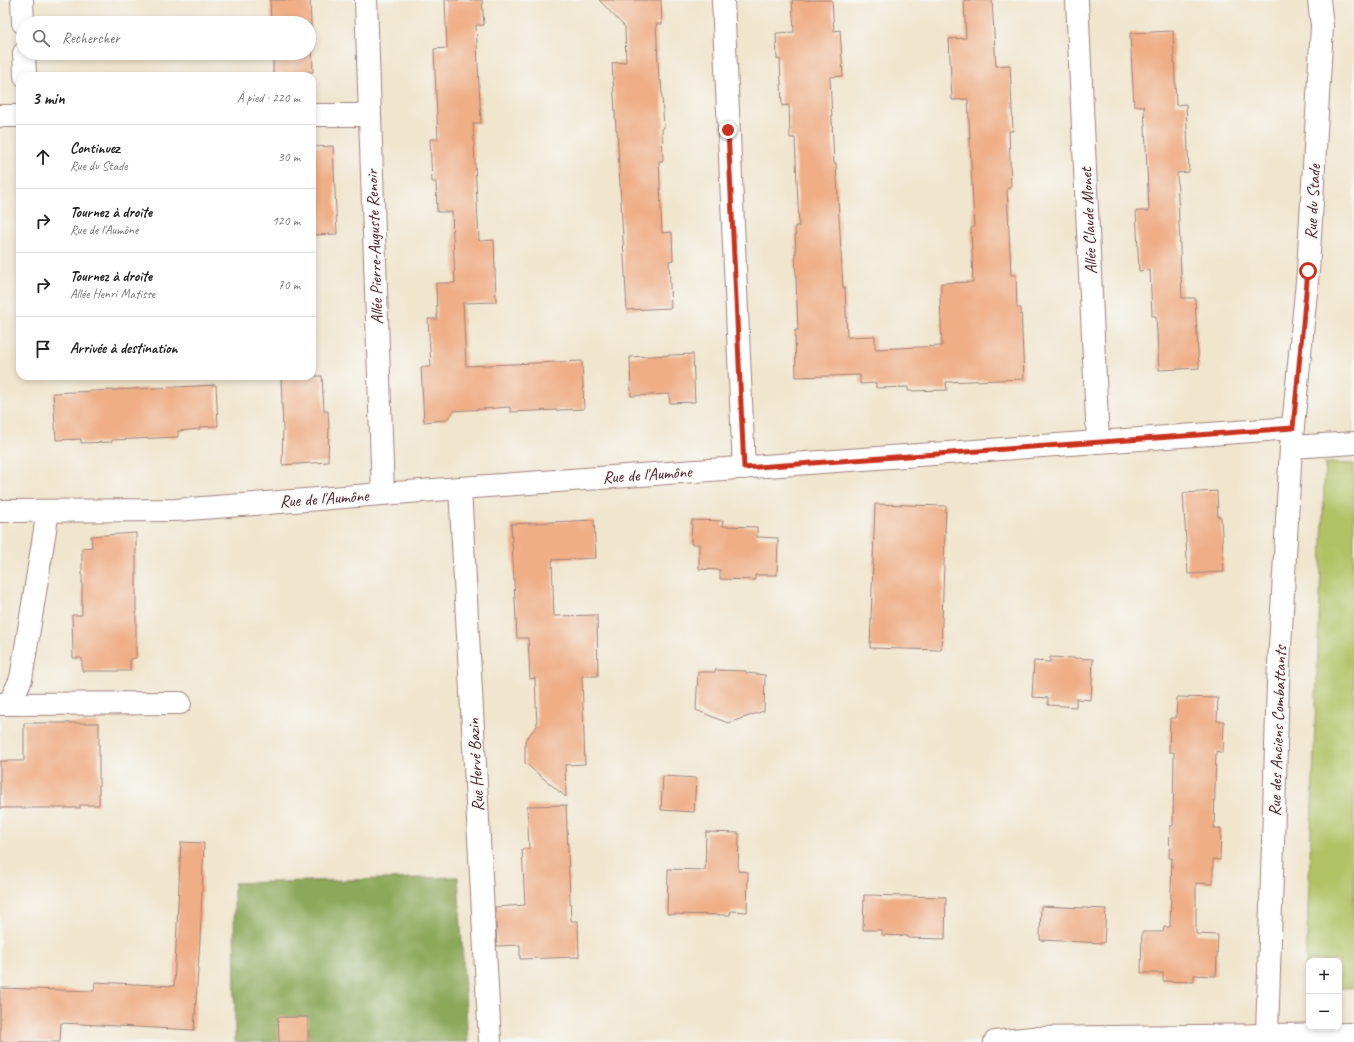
<!DOCTYPE html>
<html lang="fr">
<meta charset="utf-8">
<style>
:root{--surface:#fff;--page:#f6f6f6;--text:#222;--muted:#767676;--line:#e0e0e0}
body{margin:0;font-family:Caveat,sans-serif;background:var(--page);color:var(--text)}
.controls{position:absolute;right:12px;bottom:12px;display:grid;overflow:hidden;border-radius:8px;box-shadow:0 2px 6px #0003}
.controls button{width:36px;height:36px;display:grid;place-items:center;padding:0;border:0;border-bottom:1px solid var(--line);background:var(--surface);color:var(--text);font:20px sans-serif}
.stop{position:absolute;width:12px;height:12px;margin:-9px;border:3px solid #c8321e;border-radius:50%;background:#fff}
.stop.end{background:#c8321e;border-color:#fff;box-shadow:0 1px 4px #0008}
.list{margin:0;padding:0;list-style:none}
h2{display:flex;justify-content:space-between;align-items:center;height:52px;margin:0;padding:0 16px;font-size:17px}
h2 small{font-size:13px;font-weight:400;color:var(--muted)}
.list li{display:grid;grid-template-columns:26px 1fr auto;gap:12px;align-items:center;box-sizing:border-box;height:64px;padding:0 16px;border-top:1px solid var(--line)}
.list b{display:block;font-size:15px;white-space:nowrap}
.list p{margin:0;font-size:13px;white-space:nowrap;color:var(--muted)}
.list em{font-size:13px;font-style:normal;color:var(--muted)}
.icon{flex:none;width:22px;height:22px;fill:none;stroke:currentColor;stroke-width:2;stroke-linecap:round;stroke-linejoin:round}
.map{position:relative;flex:none;width:1354px;height:1042px;overflow:hidden}
.search{position:absolute;background:var(--surface);box-shadow:0 2px 6px #0003;left:16px;top:16px;width:300px;height:44px;display:flex;align-items:center;gap:10px;box-sizing:border-box;padding:0 14px;border-radius:22px;color:var(--muted);font-size:15px}
.panel{position:absolute;background:var(--surface);box-shadow:0 2px 6px #0003;left:16px;top:72px;width:300px;height:308px;border-radius:12px}
.map>svg:first-child{display:block}
.green{fill:#b1c265;stroke:#7e7048}
.forest{fill:#8ca85a;stroke:#6b6442}
.building{fill:#efae86}
.lines{fill:none;stroke-linecap:round;stroke-linejoin:round}
.minor-casing{stroke:#9d827c;stroke-width:24}
.minor{stroke:#fff;stroke-width:22}
.route{stroke:#c8321e;stroke-width:5}
.labels{text-anchor:middle;stroke-width:3;stroke-linejoin:round;paint-order:stroke}
.street-label{font-size:17px;fill:#4a1f2b;stroke:#f6f6f2}
</style>
<div class="map">
<svg width="1354" height="1042" viewBox="0 0 1354 1042">
<rect width="100%" height="100%" fill="#f6f6f2"/>
<filter id="ink" filterUnits="userSpaceOnUse"><feTurbulence type="fractalNoise" baseFrequency=".025" numOctaves="2"/><feDisplacementMap in="SourceGraphic" scale="8" xChannelSelector="R" yChannelSelector="G"/><feConvolveMatrix kernelMatrix="1 2 1 2 8 2 1 2 1" color-interpolation-filters="sRGB"/></filter>
<filter id="wash" filterUnits="userSpaceOnUse"><feTurbulence type="fractalNoise" baseFrequency=".012" numOctaves="4" result="noise"/><feDisplacementMap in="SourceGraphic" scale="16" xChannelSelector="R" yChannelSelector="G"/><feGaussianBlur stdDeviation="0.9" result="paint"/><feColorMatrix in="noise" values="0 0 0 0 0 0 0 0 0 0 0 0 0 0 0 0 0 1.4 0 .05"/><feComposite in="paint" operator="in"/></filter>
<g filter="url(#wash)">
<rect width="100%" height="100%" fill="#f0e5cd"/>
<path class="green" d="M 1325,463 L 1354,464 L 1354,988 L 1339,988 L 1339,961 L 1309,961 L 1309,987 L 1305,987 Z"/>
<path class="forest" d="M 458,877 L 468,1042 L 235,1042 L 234,883 Z"/>
<g id="blocks">
<g class="building">
<path d="M 270,0 L 310,0 L 313,72 L 273,74 L 273,53 L 309,53 L 309,23 L 271,23 Z"/>
<path d="M 445,0 L 482,0 L 484,25 L 476,25 L 481,123 L 473,123 L 479,241 L 494,240 L 496,302 L 463,303 L 466,366 L 582,361 L 584,409 L 510,412 L 510,407 L 454,411 L 446,420 L 424,422 L 421,367 L 431,367 L 428,319 L 437,319 L 436,283 L 455,283 L 452,212 L 437,212 L 436,182 L 432,182 L 430,139 L 438,139 L 434,49 L 447,48 Z"/>
<path d="M 599,0 L 661,0 L 662,24 L 656,24 L 659,80 L 661,80 L 664,128 L 662,128 L 663,161 L 659,161 L 662,233 L 672,232 L 673,260 L 669,261 L 671,308 L 627,310 L 617,130 L 616,130 L 612,63 L 626,62 L 625,27 Z"/>
<path d="M 792,0 L 832,0 L 834,31 L 840,30 L 843,76 L 830,77 L 834,163 L 836,163 L 843,288 L 845,287 L 847,337 L 875,336 L 875,349 L 942,346 L 940,297 L 941,297 L 941,283 L 973,282 L 971,228 L 974,227 L 968,99 L 952,100 L 949,39 L 966,38 L 964,0 L 992,0 L 996,66 L 1010,65 L 1013,131 L 1009,131 L 1011,188 L 1007,188 L 1011,275 L 1016,275 L 1017,308 L 1021,308 L 1024,379 L 946,382 L 947,390 L 908,391 L 908,387 L 876,388 L 876,383 L 860,384 L 860,375 L 796,377 L 795,330 L 798,330 L 795,253 L 796,253 L 795,226 L 799,226 L 795,138 L 790,138 L 789,105 L 782,106 L 780,59 L 777,59 L 776,33 L 794,32 Z"/>
<path d="M 1173,31 L 1176,105 L 1186,104 L 1189,172 L 1177,173 L 1182,298 L 1195,298 L 1199,368 L 1159,370 L 1156,316 L 1152,316 L 1150,270 L 1139,271 L 1136,211 L 1149,211 L 1144,106 L 1134,106 L 1130,33 Z"/>
<path d="M 333,146 L 337,234 L 312,235 L 312,147 Z"/>
<path d="M 693,354 L 695,402 L 670,403 L 669,394 L 631,396 L 630,357 Z"/>
<path d="M 281,376 L 322,376 L 324,411 L 328,411 L 329,427 L 328,462 L 282,465 L 283,429 Z"/>
<path d="M 216,385 L 218,426 L 200,427 L 200,429 L 178,431 L 178,437 L 112,440 L 112,442 L 81,443 L 81,439 L 56,440 L 53,393 Z"/>
<path d="M 1217,491 L 1218,517 L 1221,517 L 1224,572 L 1188,574 L 1183,493 Z"/>
<path d="M 875,504 L 946,506 L 941,650 L 870,648 Z"/>
<path d="M 594,520 L 596,558 L 552,560 L 554,616 L 597,615 L 598,676 L 582,676 L 585,764 L 565,765 L 566,797 L 525,763 L 525,740 L 537,726 L 535,678 L 530,679 L 528,638 L 517,638 L 511,524 Z"/>
<path d="M 692,520 L 723,521 L 722,526 L 757,527 L 757,537 L 778,538 L 777,575 L 755,575 L 755,580 L 720,579 L 720,570 L 699,569 L 699,544 L 691,544 Z"/>
<path d="M 136,533 L 136,658 L 130,659 L 130,671 L 82,671 L 82,658 L 73,658 L 72,615 L 82,615 L 82,548 L 92,547 L 91,536 Z"/>
<path d="M 1050,657 L 1093,659 L 1091,700 L 1076,699 L 1076,707 L 1048,705 L 1048,698 L 1032,697 L 1034,661 L 1050,662 Z"/>
<path d="M 715,670 L 746,671 L 746,673 L 765,675 L 764,711 L 728,723 L 696,710 L 698,672 L 715,672 Z"/>
<path d="M 1177,697 L 1218,698 L 1217,721 L 1224,721 L 1223,753 L 1216,751 L 1214,828 L 1221,828 L 1220,860 L 1213,859 L 1213,884 L 1196,883 L 1196,934 L 1218,935 L 1216,976 L 1194,975 L 1194,982 L 1163,981 L 1163,973 L 1141,973 L 1142,932 L 1163,932 L 1164,927 L 1170,927 L 1172,858 L 1169,858 L 1170,826 L 1173,826 L 1174,752 L 1169,752 L 1170,718 L 1176,718 Z"/>
<path d="M 24,723 L 99,723 L 99,805 L 80,805 L 80,808 L 0,808 L 0,761 L 24,761 Z"/>
<path d="M 663,776 L 696,778 L 694,812 L 661,810 Z"/>
<path d="M 566,805 L 571,921 L 578,921 L 579,957 L 520,959 L 520,945 L 497,946 L 495,907 L 525,905 L 522,849 L 529,849 L 527,806 Z"/>
<path d="M 706,832 L 739,833 L 738,871 L 748,872 L 747,912 L 731,911 L 730,915 L 667,914 L 668,869 L 705,870 Z"/>
<path d="M 181,842 L 204,843 L 200,940 L 194,1030 L 61,1023 L 60,1042 L 0,1042 L 0,988 L 94,991 L 95,982 L 174,986 Z"/>
<path d="M 864,895 L 946,897 L 945,939 L 908,938 L 908,936 L 882,935 L 882,930 L 863,930 Z"/>
<path d="M 1041,906 L 1106,909 L 1104,943 L 1040,940 Z"/>
<path d="M 278,1017 L 308,1017 L 308,1042 L 279,1042 Z"/>
</g>
</g>
</g>
<g filter="url(#ink)">
<use href="#blocks" fill-opacity="0" stroke="#9d827c" stroke-width="1"/>
<g class="lines">
<defs>
<g id="minor">
<path d="M 22,0 L 23,23"/>
<path d="M 366,0 L 383,493"/>
<path d="M 723,0 L 744,468"/>
<path d="M 1077,0 L 1098,442"/>
<path d="M 24,53 L 25,76"/>
<path d="M 312,115 L 369,115"/>
<path d="M 0,116 L 20,116"/>
<path d="M 1291,447 L 1354,443"/>
<path d="M 460,488 L 490,1042"/>
<path d="M 0,511 L 176,510 L 460,488 L 1293,428"/>
<path d="M 0,704 L 9,704 L 21,679 L 48,511"/>
<path d="M 9,704 L 180,703"/>
<path d="M 1267,1034 L 1278,683 L 1291,447 L 1308,271 L 1322,26 L 1319,0"/>
<path d="M 995,1042 L 1031,1038 L 1354,1034"/>
</g>
</defs>
<use href="#minor" class="minor-casing"/>
<use href="#minor" class="minor"/>
</g>
</g>
<g class="lines" filter="url(#ink)">
<path class="route" d="M 728,130 L 744,468 L 1293,428 L 1308,271"/>
</g>
<g class="labels">
<g class="street-label">
<text transform="translate(1312 202) rotate(-87)" y="6">Rue du Stade</text>
<text transform="translate(1088 221) rotate(-93)" y="6">Allée Claude Monet</text>
<text transform="translate(374 247) rotate(-92)" y="6">Allée Pierre-Auguste Renoir</text>
<text transform="translate(647 474) rotate(-4)" y="6">Rue de l'Aumône</text>
<text transform="translate(324 498) rotate(-4)" y="6">Rue de l'Aumône</text>
<text transform="translate(1277 731) rotate(-88)" y="6">Rue des Anciens Combattants</text>
<text transform="translate(475 765) rotate(-93)" y="6">Rue Hervé Bazin</text>
</g>
</g>
</svg>
<div class="controls">
<button>+</button>
<button>−</button>
</div>
<div class="stop" style="left:1308px;top:271px"></div>
<div class="stop end" style="left:728px;top:130px"></div>
<div class="search"><svg class="icon" aria-label="search" viewBox="0 0 24 24"><circle cx="10" cy="10" r="6"/><path d="M15 15l6 6"/></svg>Rechercher</div>
<section class="panel">
<h2>3 min<small>À pied · 220 m</small></h2>
<ul class="list">
<li><svg class="icon" aria-label="ahead" viewBox="0 0 24 24"><path d="M12 20V5M6 11l6-6 6 6"/></svg><div><b>Continuez</b><p>Rue du Stade</p></div><em>30 m</em></li>
<li><svg class="icon" aria-label="right" viewBox="0 0 24 24"><path d="M7 20v-9h11M14 6l5 5-5 5"/></svg><div><b>Tournez à droite</b><p>Rue de l'Aumône</p></div><em>120 m</em></li>
<li><svg class="icon" aria-label="right" viewBox="0 0 24 24"><path d="M7 20v-9h11M14 6l5 5-5 5"/></svg><div><b>Tournez à droite</b><p>Allée Henri Matisse</p></div><em>70 m</em></li>
<li><svg class="icon" aria-label="arrive" viewBox="0 0 24 24"><path d="M6 21V4h12l-3 4 3 4H6"/></svg><div><b>Arrivée à destination</b></div></li>
</ul>
</section>
</div>
